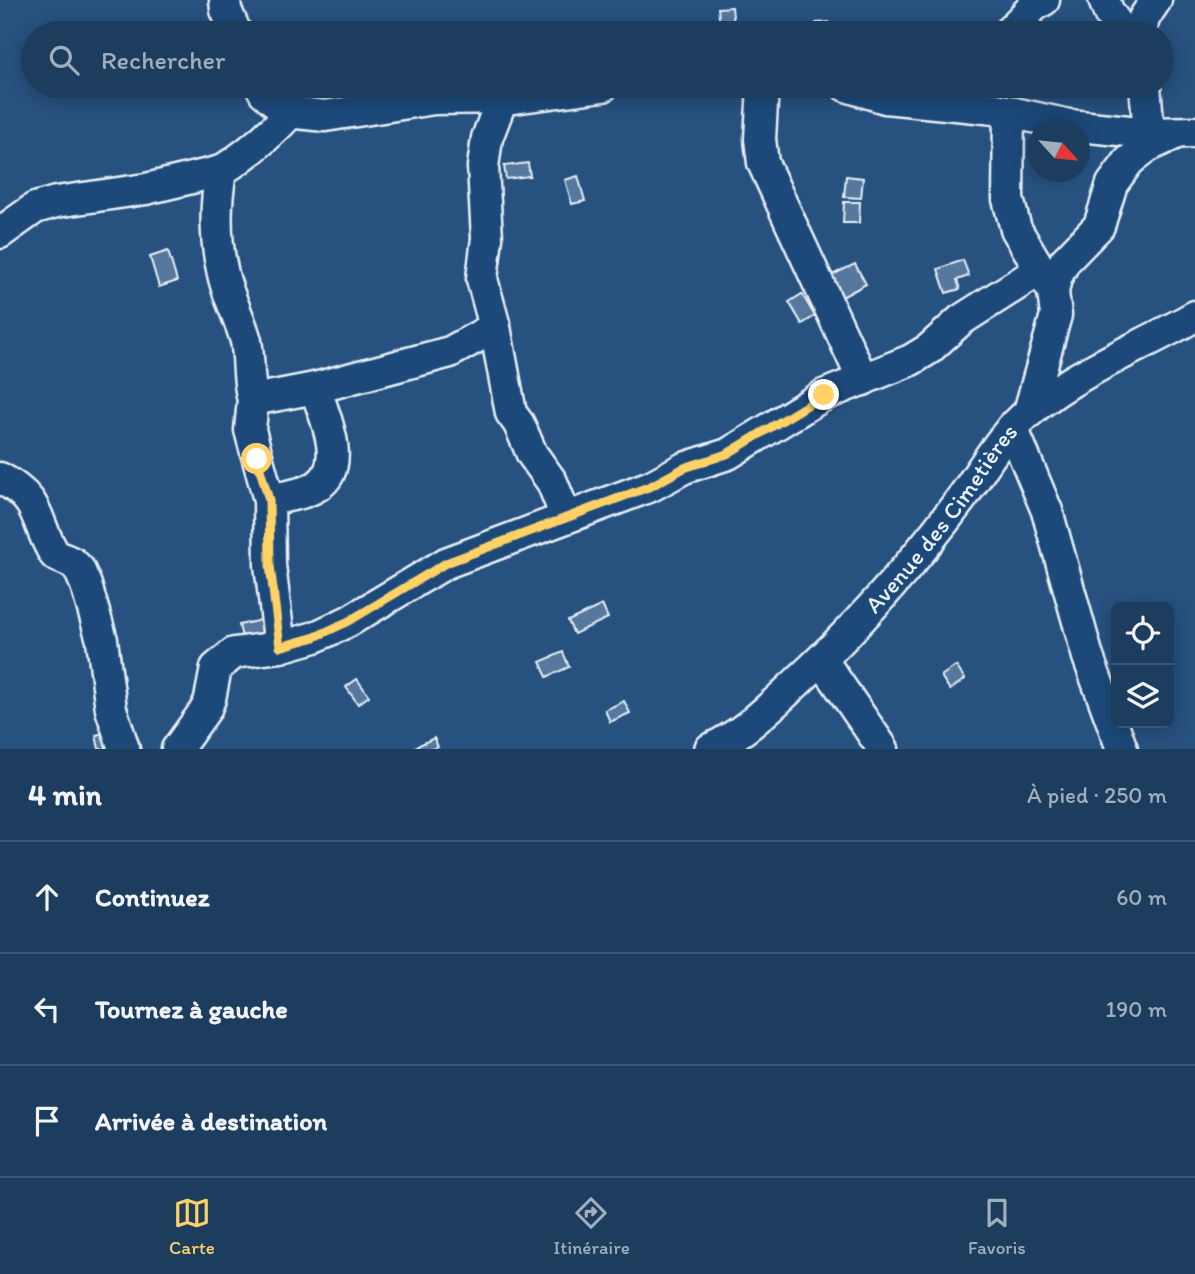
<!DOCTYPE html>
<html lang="fr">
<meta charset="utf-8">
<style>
:root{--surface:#1d3d5f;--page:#2a4868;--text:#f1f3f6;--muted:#a0aebd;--line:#3b5674;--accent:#ffd166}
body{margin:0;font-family:Itim,sans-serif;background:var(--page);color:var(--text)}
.controls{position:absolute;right:21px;bottom:21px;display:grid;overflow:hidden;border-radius:10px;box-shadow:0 4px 18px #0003}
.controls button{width:63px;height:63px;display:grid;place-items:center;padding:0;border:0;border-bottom:2px solid var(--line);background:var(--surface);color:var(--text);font:35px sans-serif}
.compass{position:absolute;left:1027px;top:119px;width:63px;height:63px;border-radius:50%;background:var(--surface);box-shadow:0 4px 18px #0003;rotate:117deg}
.stop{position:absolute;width:21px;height:21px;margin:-16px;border:5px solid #ffd166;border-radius:50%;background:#fff}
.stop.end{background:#ffd166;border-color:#fff;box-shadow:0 2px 7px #0008}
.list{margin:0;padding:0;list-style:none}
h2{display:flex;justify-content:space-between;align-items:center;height:91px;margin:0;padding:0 28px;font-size:30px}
h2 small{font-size:23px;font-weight:400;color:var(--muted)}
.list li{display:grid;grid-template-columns:46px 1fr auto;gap:21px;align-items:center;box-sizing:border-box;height:112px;padding:0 28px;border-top:2px solid var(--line)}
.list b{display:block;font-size:26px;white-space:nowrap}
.list em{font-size:23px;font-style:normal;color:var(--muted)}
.icon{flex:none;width:38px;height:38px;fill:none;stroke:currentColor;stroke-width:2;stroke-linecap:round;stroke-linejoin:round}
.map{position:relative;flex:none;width:1195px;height:749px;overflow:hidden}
.search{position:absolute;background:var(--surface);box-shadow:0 4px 18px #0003;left:21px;right:21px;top:21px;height:77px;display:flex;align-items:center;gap:18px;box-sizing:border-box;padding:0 24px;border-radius:38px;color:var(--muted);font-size:26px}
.sheet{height:427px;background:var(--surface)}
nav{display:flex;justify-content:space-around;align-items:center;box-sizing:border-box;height:98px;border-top:2px solid var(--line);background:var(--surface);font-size:19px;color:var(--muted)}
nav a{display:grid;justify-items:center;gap:4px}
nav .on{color:var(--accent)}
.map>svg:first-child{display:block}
.building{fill:#57789d;stroke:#e8f1f8;stroke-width:2}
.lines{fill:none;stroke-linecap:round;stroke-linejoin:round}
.minor-casing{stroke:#e8f1f8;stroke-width:35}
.minor{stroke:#1f4a7a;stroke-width:30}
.route{stroke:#ffd166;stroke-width:9}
.labels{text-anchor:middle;stroke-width:7;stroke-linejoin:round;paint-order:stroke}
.street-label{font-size:24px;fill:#e8f1f8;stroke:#1f4a7a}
</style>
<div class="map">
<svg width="1195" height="749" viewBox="0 0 1195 749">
<rect width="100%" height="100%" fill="#27517f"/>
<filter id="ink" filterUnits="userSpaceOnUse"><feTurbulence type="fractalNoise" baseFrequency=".0143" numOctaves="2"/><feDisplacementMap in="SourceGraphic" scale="14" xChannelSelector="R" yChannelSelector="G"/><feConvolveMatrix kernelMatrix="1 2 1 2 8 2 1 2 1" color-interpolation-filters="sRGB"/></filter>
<g filter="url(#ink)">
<g class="building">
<path d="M 732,7 L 734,25 L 720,26 L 718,8 Z"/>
<path d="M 829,22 L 830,33 L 817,33 L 816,23 Z"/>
<path d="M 528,163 L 530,176 L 506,179 L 504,166 Z"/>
<path d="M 578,176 L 585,201 L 572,204 L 565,180 Z"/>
<path d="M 846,176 L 863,178 L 861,198 L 844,197 Z"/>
<path d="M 844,202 L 860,202 L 859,223 L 843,223 Z"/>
<path d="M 168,251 L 177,281 L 159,287 L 150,257 Z"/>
<path d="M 963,260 L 969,276 L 957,280 L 960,289 L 946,293 L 938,269 Z"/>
<path d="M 855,264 L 866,284 L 842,297 L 832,275 Z"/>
<path d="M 802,294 L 815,316 L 802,324 L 789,302 Z"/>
<path d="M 602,605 L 608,618 L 574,634 L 568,621 Z"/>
<path d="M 261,620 L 265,637 L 243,642 L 239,625 Z"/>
<path d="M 563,652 L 569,667 L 547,677 L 540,662 Z"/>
<path d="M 956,666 L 965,679 L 950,690 L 941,676 Z"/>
<path d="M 357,679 L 369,696 L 358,704 L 346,687 Z"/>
<path d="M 624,701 L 630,713 L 610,722 L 605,710 Z"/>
<path d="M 116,730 L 121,749 L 99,749 L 96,735 Z"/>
<path d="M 434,738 L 438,747 L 433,749 L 416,749 L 415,747 Z"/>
</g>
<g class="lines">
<defs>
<g id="minor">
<path d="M 225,0 L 226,10 L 236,33"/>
<path d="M 1104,0 L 1109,13 L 1124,33"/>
<path d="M 1008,33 L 1034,6 L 1044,0"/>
<path d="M 1141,33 L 1144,18 L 1156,0"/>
<path d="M 261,86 L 264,92 L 278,104 L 297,113 L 325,116 L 434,99 L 514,98 L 603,86"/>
<path d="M 763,86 L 760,139 L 763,163 L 863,380"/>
<path d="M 846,86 L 885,98 L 996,109 L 1069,125 L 1149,133 L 1195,132"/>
<path d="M 1145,86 L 1149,133"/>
<path d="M 292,111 C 270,135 248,154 221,171 C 215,204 215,241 223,274 C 228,297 240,318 246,341 C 250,360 247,379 253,400 L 315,388 L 450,352 L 495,327 L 482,279 L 487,238 L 483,167 L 487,138 L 502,99"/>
<path d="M 1009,111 L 1008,199 L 1016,229 L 1050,286"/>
<path d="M 0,233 L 35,208 L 56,202 L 146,189 L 221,171"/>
<path d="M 495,327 L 511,413 L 519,424 L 532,454 L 552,482 L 566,517"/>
<path d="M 253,400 L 250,430 L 269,500 L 270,565 L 280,647"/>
<path d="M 1029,412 L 1056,315 L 1053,292 L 1056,278 L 1065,261 L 1099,226 L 1112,184 L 1129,161 L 1147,147 L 1175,134"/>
<path d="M 1012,427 L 1047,511 L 1088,657 L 1122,749"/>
<path d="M 0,478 C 44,501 33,520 55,555 L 73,563 L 79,569 L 86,585 L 102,640 L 111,709 L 124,749"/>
<path d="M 269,500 C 284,496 303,495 317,486 C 349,466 324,415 315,388"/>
<path d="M 822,660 L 883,749"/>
<path d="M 177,749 L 206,709 L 210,699 L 216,668 L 234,653 L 280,647 L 315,637 L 349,621 L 446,563 L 651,486 L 684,468 L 728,454 L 824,395 L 911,360 L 929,349 L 961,320 L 1040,270"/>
<path id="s1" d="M 710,749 C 743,734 768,709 794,685 C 857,627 913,564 964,495 C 980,473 995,445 1014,426 C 1064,375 1135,351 1195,316"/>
</g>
</defs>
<use href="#minor" class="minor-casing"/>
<use href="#minor" class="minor"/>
</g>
</g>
<g class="lines" filter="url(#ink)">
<path class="route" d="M 257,459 L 269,500 L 270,565 L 280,647 L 315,637 L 349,621 L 446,563 L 651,486 L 684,468 L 727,454 L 824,395"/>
</g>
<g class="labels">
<g class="street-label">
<text dy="8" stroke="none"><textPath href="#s1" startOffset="329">Avenue des Cimetières</textPath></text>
</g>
</g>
</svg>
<div class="controls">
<button><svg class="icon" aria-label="locate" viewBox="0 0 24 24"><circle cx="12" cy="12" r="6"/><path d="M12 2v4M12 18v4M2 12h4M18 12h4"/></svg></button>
<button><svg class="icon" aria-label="layers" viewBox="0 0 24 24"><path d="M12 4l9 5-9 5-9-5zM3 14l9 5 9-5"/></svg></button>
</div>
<svg class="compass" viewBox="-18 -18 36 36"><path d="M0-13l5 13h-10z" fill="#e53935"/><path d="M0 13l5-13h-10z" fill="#a0aebd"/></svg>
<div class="stop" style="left:257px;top:459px"></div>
<div class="stop end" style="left:824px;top:395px"></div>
<div class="search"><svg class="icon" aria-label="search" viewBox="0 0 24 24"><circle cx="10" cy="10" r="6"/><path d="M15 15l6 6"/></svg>Rechercher</div>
</div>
<section class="sheet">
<h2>4 min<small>À pied · 250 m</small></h2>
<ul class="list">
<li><svg class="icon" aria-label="ahead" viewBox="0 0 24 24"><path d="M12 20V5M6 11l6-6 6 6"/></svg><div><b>Continuez</b></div><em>60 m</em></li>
<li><svg class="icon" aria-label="left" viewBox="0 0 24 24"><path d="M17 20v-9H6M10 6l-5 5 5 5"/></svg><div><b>Tournez à gauche</b></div><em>190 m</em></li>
<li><svg class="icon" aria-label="arrive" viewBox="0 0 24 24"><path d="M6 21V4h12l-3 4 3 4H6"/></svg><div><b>Arrivée à destination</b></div></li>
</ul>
</section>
<nav>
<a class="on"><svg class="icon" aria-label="map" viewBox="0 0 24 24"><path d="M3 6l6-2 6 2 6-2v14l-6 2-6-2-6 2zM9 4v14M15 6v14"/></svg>Carte</a>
<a><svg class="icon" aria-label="directions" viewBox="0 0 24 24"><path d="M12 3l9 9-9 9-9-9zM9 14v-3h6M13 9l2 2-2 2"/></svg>Itinéraire</a>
<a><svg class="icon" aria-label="saved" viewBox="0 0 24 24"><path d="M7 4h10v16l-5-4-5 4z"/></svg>Favoris</a>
</nav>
